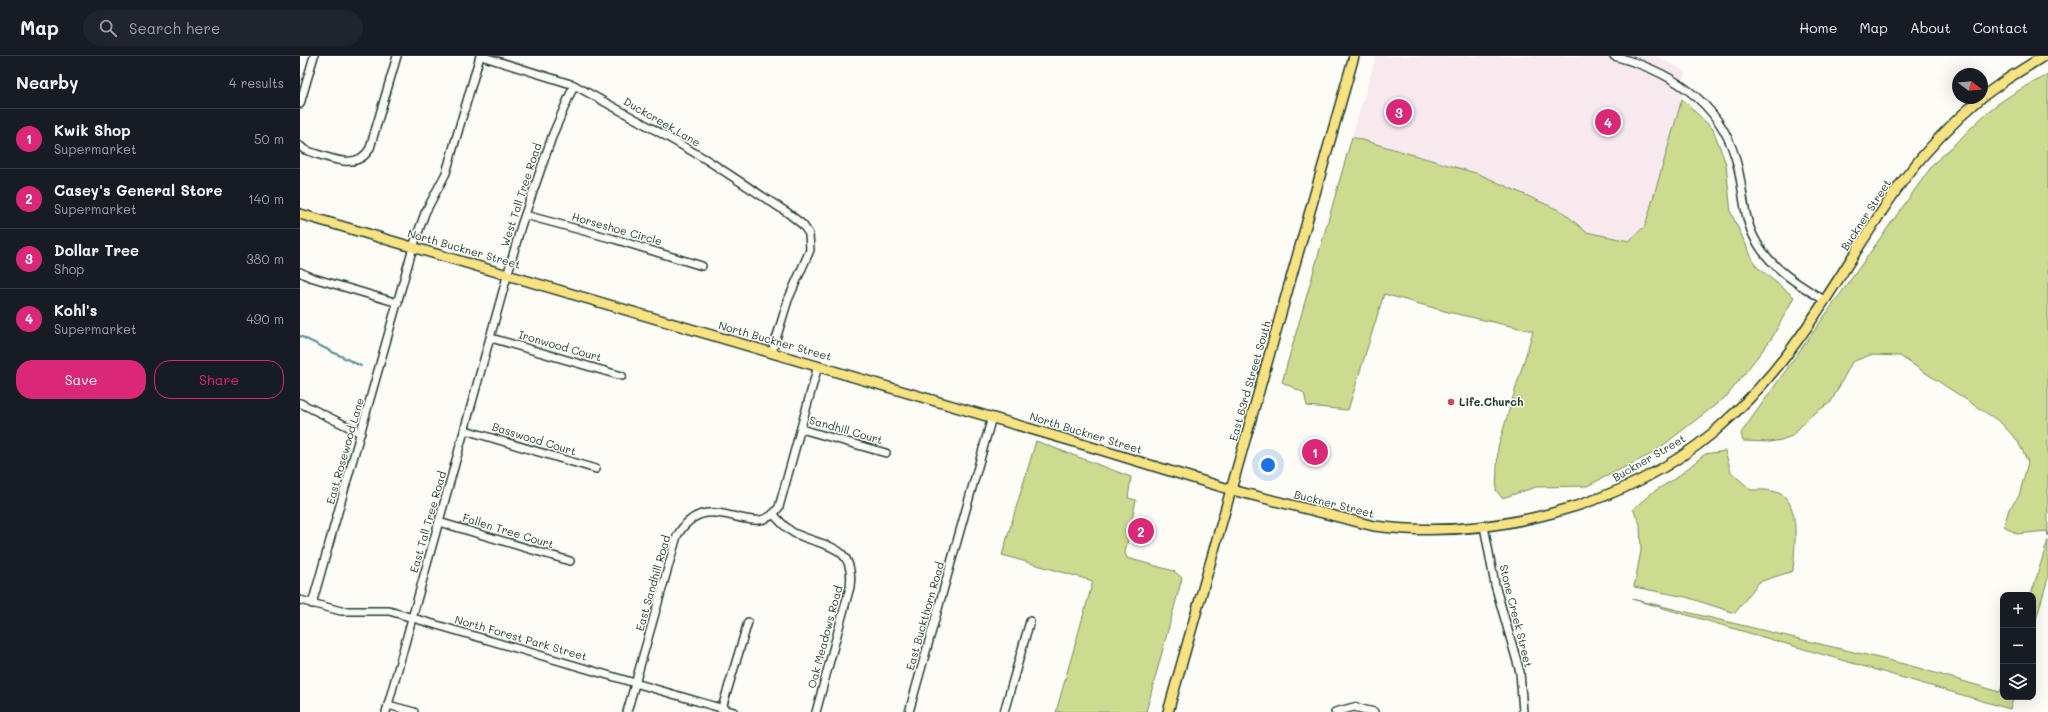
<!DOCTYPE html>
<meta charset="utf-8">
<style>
:root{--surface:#171b24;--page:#20242c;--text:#f1f3f6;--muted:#9ea1a6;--line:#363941;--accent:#db2777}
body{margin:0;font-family:Mali,sans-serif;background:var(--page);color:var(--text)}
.controls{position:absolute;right:12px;bottom:12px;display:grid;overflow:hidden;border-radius:8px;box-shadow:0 4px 16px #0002}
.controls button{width:36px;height:36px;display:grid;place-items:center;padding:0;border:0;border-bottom:1px solid var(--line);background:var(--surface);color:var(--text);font:20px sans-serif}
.compass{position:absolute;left:1652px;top:12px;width:36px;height:36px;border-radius:50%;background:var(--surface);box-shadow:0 4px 16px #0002;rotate:106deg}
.you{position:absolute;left:968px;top:409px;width:14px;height:14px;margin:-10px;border:3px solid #fff;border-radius:50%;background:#1a73e8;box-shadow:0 0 0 6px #1a73e833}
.badge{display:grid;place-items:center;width:26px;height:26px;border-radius:50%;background:var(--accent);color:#fff;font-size:13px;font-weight:700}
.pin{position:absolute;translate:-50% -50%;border:2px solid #fff;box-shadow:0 1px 4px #0006}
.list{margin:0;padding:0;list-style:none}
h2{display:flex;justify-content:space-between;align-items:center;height:52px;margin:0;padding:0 16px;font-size:17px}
h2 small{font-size:13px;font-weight:400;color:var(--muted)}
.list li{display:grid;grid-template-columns:26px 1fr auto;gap:12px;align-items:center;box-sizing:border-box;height:60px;padding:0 16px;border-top:1px solid var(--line)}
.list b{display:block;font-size:15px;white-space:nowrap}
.list p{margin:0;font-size:13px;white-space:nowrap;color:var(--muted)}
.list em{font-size:13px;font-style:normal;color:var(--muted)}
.actions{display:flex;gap:8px;padding:12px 16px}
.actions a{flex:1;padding:9px 0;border:1px solid var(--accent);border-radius:16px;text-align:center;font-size:14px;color:var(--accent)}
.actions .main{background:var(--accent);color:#fff}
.icon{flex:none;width:22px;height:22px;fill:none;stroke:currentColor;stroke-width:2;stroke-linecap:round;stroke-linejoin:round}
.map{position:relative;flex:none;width:1748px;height:656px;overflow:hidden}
header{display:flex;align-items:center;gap:24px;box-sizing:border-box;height:56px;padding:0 20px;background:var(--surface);border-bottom:1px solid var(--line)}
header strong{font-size:19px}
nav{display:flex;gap:22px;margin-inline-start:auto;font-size:14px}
.search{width:280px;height:36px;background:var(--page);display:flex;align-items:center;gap:10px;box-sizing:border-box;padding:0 14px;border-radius:22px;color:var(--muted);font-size:15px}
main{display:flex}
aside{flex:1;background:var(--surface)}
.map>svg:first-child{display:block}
.built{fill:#f8e9ef}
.green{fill:#ccdb8f;stroke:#768c62}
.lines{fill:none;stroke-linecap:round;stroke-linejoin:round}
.stream{stroke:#589299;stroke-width:2}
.minor-casing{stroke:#1f3d34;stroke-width:10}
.major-casing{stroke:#1f3d34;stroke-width:12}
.minor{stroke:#fdfcf7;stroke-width:7}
.major{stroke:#f8e281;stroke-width:9}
.poi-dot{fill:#d1495b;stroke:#fdfcf7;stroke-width:1.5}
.labels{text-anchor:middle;stroke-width:3;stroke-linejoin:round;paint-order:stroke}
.street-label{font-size:11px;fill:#1f3d34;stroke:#fdfcf7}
.poi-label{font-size:11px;font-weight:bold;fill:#1f3d34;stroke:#fdfcf7;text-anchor:start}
</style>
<header>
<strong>Map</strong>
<div class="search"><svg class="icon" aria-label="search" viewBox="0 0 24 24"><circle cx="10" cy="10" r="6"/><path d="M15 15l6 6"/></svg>Search here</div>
<nav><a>Home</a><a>Map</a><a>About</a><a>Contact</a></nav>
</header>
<main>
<aside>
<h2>Nearby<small>4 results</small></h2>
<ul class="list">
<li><span class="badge">1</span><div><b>Kwik Shop</b><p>Supermarket</p></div><em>50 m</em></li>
<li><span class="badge">2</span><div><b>Casey's General Store</b><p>Supermarket</p></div><em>140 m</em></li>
<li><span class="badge">3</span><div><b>Dollar Tree</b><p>Shop</p></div><em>380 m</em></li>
<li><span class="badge">4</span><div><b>Kohl's</b><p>Supermarket</p></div><em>490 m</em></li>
</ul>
<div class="actions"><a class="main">Save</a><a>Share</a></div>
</aside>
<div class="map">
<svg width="1748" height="656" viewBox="0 0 1748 656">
<rect width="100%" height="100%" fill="#fdfcf7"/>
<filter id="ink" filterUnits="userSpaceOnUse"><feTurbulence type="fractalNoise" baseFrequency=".025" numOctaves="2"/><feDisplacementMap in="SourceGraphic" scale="8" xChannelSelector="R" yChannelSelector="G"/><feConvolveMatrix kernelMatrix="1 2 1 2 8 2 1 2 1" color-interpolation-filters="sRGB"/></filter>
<g filter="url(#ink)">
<path class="built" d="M 1076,0 L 1355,0 L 1385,15 L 1382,43 L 1345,170 L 1329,185 L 1286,176 L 1263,156 L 1179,118 L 1052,81 Z"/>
<g class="green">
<path d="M 1748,19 L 1748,480 L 1747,475 L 1717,478 L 1704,470 L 1709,453 L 1719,440 L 1728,406 L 1717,384 L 1700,366 L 1600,300 L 1570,299 L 1552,306 L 1531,346 L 1509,361 L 1492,380 L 1481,384 L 1470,386 L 1443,385 L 1441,377 L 1634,107 C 1654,90 1671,71 1690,54 C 1707,40 1728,29 1748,19 Z"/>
<path d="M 1382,43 L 1413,73 L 1426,108 L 1431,157 L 1456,210 L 1494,241 L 1472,282 L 1427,340 L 1353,397 L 1287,430 L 1236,431 L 1202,442 L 1196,434 L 1198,391 L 1233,275 L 1148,256 L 1084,238 L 1048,354 L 1007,350 L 1004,337 L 982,326 L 1052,81 L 1179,118 L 1263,156 L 1286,176 L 1329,185 L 1345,170 Z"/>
<path d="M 736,385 L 831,421 L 828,442 L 836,444 L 825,497 L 827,502 L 874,515 L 882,522 L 846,656 L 756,656 L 793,525 L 702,499 Z"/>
<path d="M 1425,395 L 1431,416 L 1451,434 C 1461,434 1469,433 1479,437 C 1502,447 1494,495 1493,515 L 1459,526 L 1435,557 L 1386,541 L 1334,531 L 1341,495 L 1340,468 L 1333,453 L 1353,436 L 1376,422 L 1405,398 Z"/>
<path d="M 1748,484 L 1748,522 L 1733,574 L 1733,539 L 1731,539 Z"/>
<path d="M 1332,543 L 1608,609 L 1700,636 L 1703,627 L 1703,641 L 1714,641 L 1710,653 Z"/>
</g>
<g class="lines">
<path class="stream" d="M 0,280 L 61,310"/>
<defs>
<g id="minor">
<path d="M 181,0 L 274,29 L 357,75 L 407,104 L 488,157 L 503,169 L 509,178 L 510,194 L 488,244 L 472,296"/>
<path d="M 1314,0 C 1373,16 1424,48 1438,112 C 1444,137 1443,162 1456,185 C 1471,212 1499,229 1524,244"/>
<path d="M 0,48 L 14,0"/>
<path d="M 0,90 L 5,94 C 25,100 57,117 70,92 L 97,0"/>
<path d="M 225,159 L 314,183 L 402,210"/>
<path d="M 0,216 L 10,221 L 98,247"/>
<path d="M 191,282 L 322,320"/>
<path d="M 0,347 L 61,377"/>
<path d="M 501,373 L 586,397"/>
<path d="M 165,374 L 296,413"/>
<path d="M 473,458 C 480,465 486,473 494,477 C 522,491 556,487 550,531 L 516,656"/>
<path d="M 139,466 L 270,505"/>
<path d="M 1184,470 L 1195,529 L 1220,616 L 1223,656"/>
<path d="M 0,544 L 41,555 L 89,555 L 434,656"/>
<path d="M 12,548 L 113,191 L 125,157 L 146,117 L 180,0"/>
<path d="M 88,649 L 114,656"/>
<path d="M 422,652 L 448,566"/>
<path d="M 86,656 L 221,170 L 253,78 L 274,29"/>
<path d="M 327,656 L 377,480 C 409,425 454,490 479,451 L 518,310"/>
<path d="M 609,656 L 692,361"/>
<path d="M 704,656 L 730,565"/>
<path d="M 1035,656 L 1054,651 L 1074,656"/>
</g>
<g id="major">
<path d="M 1682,41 L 1707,23 L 1744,0"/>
<path d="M 0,158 L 775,386 L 932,434 L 1074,470 C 1189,485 1324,451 1414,376 C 1445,349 1473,319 1497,285 C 1535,233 1566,175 1605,122 C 1627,93 1653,66 1681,42"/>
<path d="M 868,656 L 1054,0"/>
</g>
</defs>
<use href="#minor" class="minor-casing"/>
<use href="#major" class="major-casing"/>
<use href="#minor" class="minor"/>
<use href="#major" class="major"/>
</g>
</g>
<circle class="poi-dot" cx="1151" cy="346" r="4"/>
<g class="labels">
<g class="street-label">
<text transform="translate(362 66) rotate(30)" y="4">Duckcreek Lane</text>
<text transform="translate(221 139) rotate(-72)" y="4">West Tall Tree Road</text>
<text transform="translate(1566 159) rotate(-57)" y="4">Buckner Street</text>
<text transform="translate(317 173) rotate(16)" y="4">Horseshoe Circle</text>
<text transform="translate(164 193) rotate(16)" y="4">North Buckner Street</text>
<text transform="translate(475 285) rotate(16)" y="4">North Buckner Street</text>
<text transform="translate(260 290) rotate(16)" y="4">Ironwood Court</text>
<text transform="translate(950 325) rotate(-74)" y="4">East 63rd Street South</text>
<text transform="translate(546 374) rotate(16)" y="4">Sandhill Court</text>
<text transform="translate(786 377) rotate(17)" y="4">North Buckner Street</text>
<text transform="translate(234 383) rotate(17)" y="4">Basswood Court</text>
<text transform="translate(45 395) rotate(-74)" y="4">East Rosewood Lane</text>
<text transform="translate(1349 402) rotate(-30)" y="4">Buckner Street</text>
<text transform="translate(1034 448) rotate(14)" y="4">Buckner Street</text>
<text transform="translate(128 466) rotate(-74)" y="4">East Tall Tree Road</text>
<text transform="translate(208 475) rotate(17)" y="4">Fallen Tree Court</text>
<text transform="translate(353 527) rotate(-74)" y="4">East Sandhill Road</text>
<text transform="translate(625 560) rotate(-74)" y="4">East Buckthorn Road</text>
<text transform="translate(1216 560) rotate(76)" y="4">Stone Creek Street</text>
<text transform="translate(525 581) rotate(-75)" y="4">Oak Meadows Road</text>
<text transform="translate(221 582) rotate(16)" y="4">North Forest Park Street</text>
</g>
<g class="poi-label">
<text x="1159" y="350">Life.Church</text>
</g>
</g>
</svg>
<div class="controls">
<button>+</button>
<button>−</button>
<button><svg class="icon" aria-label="layers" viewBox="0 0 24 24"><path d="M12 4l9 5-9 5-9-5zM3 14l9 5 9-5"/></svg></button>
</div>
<svg class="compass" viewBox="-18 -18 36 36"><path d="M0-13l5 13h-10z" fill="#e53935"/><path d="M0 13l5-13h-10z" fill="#9ea1a6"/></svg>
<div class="you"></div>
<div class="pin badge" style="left:1015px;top:396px">1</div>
<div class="pin badge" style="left:841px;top:475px">2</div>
<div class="pin badge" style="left:1099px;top:56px">3</div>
<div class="pin badge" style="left:1308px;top:66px">4</div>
</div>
</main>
